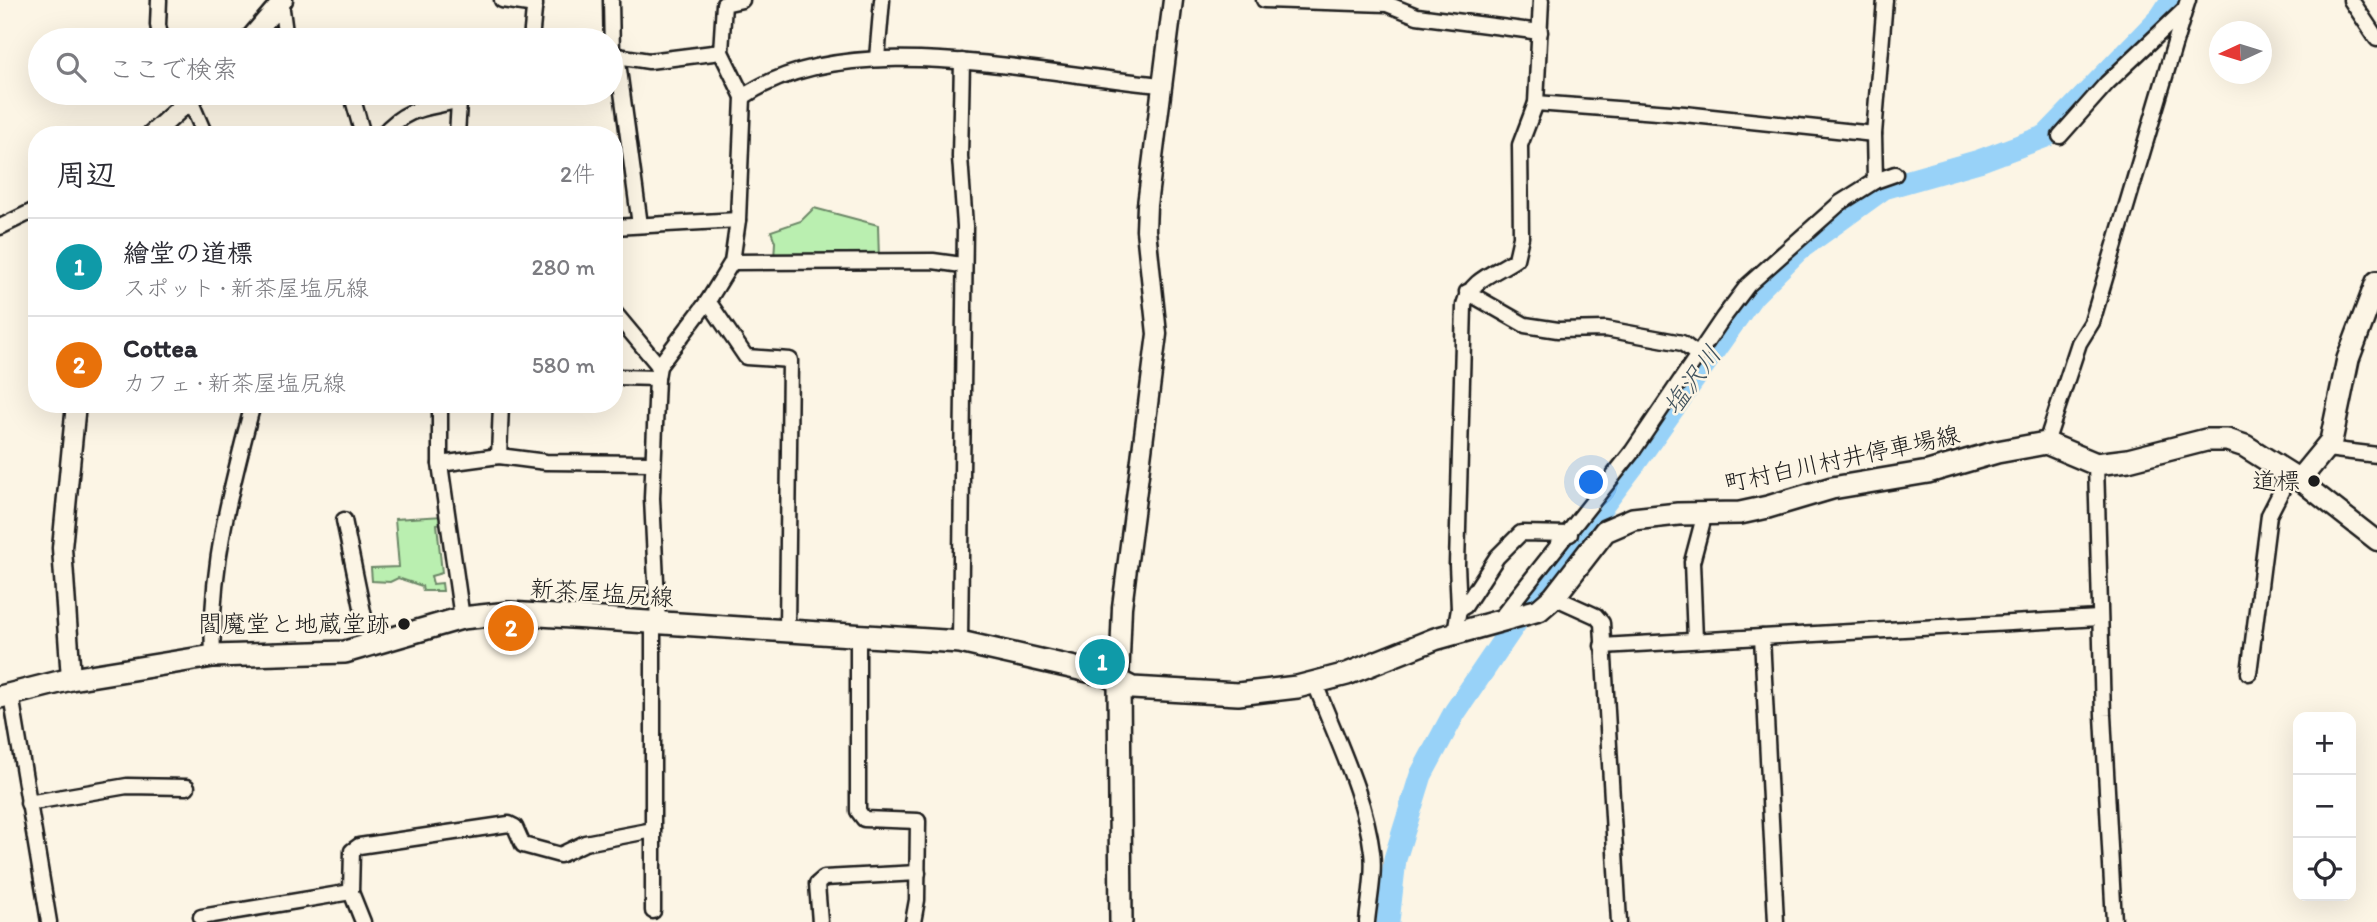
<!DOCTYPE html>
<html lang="ja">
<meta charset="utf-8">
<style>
:root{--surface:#fff;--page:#f7f7f7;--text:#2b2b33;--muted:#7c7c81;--line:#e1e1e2;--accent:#d93025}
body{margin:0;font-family:Itim,"Klee One",sans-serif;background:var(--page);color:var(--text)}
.controls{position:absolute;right:21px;bottom:21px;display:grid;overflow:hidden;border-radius:14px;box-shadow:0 7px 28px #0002}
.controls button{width:63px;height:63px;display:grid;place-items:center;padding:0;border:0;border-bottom:2px solid var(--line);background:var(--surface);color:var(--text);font:35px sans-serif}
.compass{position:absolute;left:2209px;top:21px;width:63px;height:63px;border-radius:50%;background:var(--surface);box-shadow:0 7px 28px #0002;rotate:266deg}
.you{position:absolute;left:1592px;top:483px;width:24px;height:24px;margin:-18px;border:5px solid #fff;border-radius:50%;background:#1a73e8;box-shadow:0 0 0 10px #1a73e833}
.badge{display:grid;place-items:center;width:46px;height:46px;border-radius:50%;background:var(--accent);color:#fff;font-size:23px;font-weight:700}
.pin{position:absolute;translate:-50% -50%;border:4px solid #fff;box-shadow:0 2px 7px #0006}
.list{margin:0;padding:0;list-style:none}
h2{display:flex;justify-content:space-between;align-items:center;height:91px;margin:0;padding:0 28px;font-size:30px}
h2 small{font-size:23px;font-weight:400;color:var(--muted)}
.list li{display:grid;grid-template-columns:46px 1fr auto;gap:21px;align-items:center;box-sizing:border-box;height:98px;padding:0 28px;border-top:2px solid var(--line)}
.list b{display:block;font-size:26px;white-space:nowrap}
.list p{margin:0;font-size:23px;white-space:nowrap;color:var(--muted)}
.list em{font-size:23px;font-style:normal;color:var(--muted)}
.icon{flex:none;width:38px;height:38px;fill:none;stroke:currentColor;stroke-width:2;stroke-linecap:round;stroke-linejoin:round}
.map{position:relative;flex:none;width:2377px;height:922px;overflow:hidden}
.search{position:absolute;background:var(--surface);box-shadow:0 7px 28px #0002;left:28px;top:28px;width:595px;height:77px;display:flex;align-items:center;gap:18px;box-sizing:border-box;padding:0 24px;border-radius:38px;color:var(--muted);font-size:26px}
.panel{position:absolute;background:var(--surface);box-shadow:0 7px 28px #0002;left:28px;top:126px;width:595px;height:287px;border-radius:28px}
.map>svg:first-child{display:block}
.green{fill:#baefb0;stroke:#6b8666;stroke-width:2}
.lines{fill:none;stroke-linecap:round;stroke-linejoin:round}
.river{stroke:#98d2f8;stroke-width:23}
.minor-casing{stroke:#1c1c1c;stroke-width:19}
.tertiary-casing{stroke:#1c1c1c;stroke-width:23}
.secondary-casing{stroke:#1c1c1c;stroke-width:26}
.minor{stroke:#fcf5e5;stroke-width:14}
.tertiary{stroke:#fcf5e5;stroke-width:18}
.secondary{stroke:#fcf5e5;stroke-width:21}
.poi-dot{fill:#1c1c1c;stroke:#fcf5e5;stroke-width:2.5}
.labels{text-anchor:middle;stroke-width:5;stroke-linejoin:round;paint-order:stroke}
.street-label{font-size:24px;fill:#1c1c1c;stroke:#fcf5e5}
.poi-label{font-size:24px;fill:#1c1c1c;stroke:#fcf5e5;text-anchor:end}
.water-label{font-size:26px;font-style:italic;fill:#41535e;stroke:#fcf5e5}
</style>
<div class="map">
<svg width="2377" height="922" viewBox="0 0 2377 922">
<rect width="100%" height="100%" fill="#fcf5e5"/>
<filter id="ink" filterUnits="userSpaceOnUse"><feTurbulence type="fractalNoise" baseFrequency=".0143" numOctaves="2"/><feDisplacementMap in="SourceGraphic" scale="14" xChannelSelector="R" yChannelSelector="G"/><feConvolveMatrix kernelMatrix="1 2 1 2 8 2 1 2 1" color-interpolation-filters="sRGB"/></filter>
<g filter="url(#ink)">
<g class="green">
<path d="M 814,208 L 878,225 L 879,259 L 774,259 L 775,242 L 771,231 L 801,221 Z"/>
<path d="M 443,516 L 443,523 L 437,524 L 442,573 L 431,576 L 433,584 L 442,583 L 443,591 L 423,591 L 422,586 L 398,578 L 390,582 L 372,581 L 371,568 L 399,567 L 395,519 Z"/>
</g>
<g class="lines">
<path class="river" d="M 1388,922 L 1395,859 L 1421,775 L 1455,712 L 1531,600 L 1635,463 L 1753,295 L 1798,250 L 1884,188 L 1979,161 L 2046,136 L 2161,17 L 2172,0"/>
<defs>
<g id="minor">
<path d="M 159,0 L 158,25 L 161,40"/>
<path d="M 502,0 L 535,5"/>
<path d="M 611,0 L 612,54"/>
<path d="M 1264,0 L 1387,4 L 1417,16 L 1540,32"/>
<path d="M 2351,0 L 2377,39"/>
<path d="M 281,2 L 286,40"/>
<path d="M 531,40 L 535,0"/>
<path d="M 611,55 L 649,61 L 721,52"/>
<path d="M 617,55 L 640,225"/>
<path d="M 877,58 L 882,0"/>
<path d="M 187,93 L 205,135"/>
<path d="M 356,93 L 354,103 L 363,135"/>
<path d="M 743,97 C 846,24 1045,76 1163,85"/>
<path d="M 1536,103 L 1684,114 L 1874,134 L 1885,0"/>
<path d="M 1874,134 L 1875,181"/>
<path d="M 382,135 C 415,98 438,112 479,93"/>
<path d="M 457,135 L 459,102"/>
<path d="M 2060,136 L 2107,83 L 2185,9 L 2188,0"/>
<path d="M 0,227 L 37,209"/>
<path d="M 614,227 L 738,220"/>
<path d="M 732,262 L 933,261 L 962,265"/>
<path d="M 1467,292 L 1525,325 L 1558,330 L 1606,329 L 1682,343 L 1698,355"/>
<path d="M 708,301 L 746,357 L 790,360 L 787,630"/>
<path d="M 614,312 L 659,366"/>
<path d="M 617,377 L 657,378"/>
<path d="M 440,404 L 440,464 L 462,618"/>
<path d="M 2046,443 L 2079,343 L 2092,322 L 2185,9"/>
<path d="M 2327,449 L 2377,455"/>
<path d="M 499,456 L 501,404"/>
<path d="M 440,464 L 499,456 L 546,462 L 653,463"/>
<path d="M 2096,464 L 2103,715 L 2114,922"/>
<path d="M 344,520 L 370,646"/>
<path d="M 1554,597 L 1596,616 L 1602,623 L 1619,922"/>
<path d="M 1459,609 L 1465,606 L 1497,557 L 1521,533 L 1570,534"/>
<path d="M 1499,620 L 1632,452 L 1723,318 L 1748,285 L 1840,203 L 1875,181 L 1895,174"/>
<path d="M 653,622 L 653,911"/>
<path d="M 658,623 L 652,498 L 657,378 L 659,366 L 708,301 L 732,262 L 738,220 L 743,97 L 721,52 L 724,4 L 742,0"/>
<path d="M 1455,632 L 1459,609 L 1457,565 L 1464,305 C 1470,279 1496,273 1516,259 L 1521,237 L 1520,145 L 1536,103 L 1541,0"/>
<path d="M 858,636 L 858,811 L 864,819 L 918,821 L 917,900 L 913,922"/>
<path d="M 1762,637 L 1776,922"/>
<path d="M 1695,640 L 1692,562 L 1705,513"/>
<path d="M 960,642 L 965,226 L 960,157 L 962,61"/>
<path d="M 1602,646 L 2099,618"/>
<path d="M 213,656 C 209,570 231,487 253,404"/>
<path d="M 2249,673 L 2269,515 L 2290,474"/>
<path d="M 1315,683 C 1335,737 1365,794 1372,852 C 1375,874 1369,900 1367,922"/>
<path d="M 11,695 L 49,922"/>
<path d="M 28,803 L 127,786 L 187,787"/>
<path d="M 201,917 L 351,892"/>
<path d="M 363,922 L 351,892 L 352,851 L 359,846 L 509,824 L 515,827 L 523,845 L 560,855 L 585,843 L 653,830"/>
<path d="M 820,922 L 817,884 L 824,878 L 918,873"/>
</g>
<g id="tertiary">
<path d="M 249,40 L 283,0"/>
<path d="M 151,135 L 197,93"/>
<path d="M 2299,480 L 2377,541"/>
<path d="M 71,679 L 62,548 L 76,404"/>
<path d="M 1119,682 L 1122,607 L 1157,334 L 1146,230 L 1147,205 L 1173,0"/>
</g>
<g id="secondary">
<path d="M 1119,682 L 1121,922"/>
<path d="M 0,697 L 71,679 L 213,656 L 345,652 L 462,618 L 509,613 L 960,642 L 1106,675 L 1132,688 L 1238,694 L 1297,687 L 1347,674 L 1435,639 L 1539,610 L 1554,597 L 1605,531 L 1633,519 L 1678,514 L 1740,513 L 1768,507 L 1832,488 L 1928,472 L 1997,452 L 2046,443 L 2096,464 L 2128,460 L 2206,440 L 2227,440 L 2245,446 L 2299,480 L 2331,441 L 2348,359 L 2377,282"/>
</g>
</defs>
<use href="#minor" class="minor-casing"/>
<use href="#tertiary" class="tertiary-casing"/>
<use href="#secondary" class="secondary-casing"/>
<use href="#minor" class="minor"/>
<use href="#tertiary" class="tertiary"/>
<use href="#secondary" class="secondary"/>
</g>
</g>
<g class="poi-dot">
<circle cx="2314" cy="481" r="7"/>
<circle cx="404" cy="624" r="7"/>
</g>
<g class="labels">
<g class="street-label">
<text transform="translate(1842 459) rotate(-12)" y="8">町村白川村井停車場線</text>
<text transform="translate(602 593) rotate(4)" y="8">新茶屋塩尻線</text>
</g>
<g class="poi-label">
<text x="2300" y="489">道標</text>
<text x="390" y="632">閻魔堂と地蔵堂跡</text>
</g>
<g class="water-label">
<text transform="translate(1692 380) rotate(-54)" y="9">塩沢川</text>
</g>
</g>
</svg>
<div class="controls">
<button>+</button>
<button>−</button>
<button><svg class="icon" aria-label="locate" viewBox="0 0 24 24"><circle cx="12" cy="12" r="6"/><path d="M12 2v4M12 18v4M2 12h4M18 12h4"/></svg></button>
</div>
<svg class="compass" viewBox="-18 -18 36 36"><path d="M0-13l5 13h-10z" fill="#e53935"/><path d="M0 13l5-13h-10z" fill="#7c7c81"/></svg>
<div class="you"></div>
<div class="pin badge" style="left:1102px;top:662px;background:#0f9aa8">1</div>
<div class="pin badge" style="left:511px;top:628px;background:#e8710a">2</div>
<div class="search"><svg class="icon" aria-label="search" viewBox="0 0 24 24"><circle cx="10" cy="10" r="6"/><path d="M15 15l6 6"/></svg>ここで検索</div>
<section class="panel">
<h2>周辺<small>2件</small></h2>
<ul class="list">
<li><span class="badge" style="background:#0f9aa8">1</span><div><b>繪堂の道標</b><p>スポット · 新茶屋塩尻線</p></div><em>280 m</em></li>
<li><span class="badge" style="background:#e8710a">2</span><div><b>Cottea</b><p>カフェ · 新茶屋塩尻線</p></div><em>580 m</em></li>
</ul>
</section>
</div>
